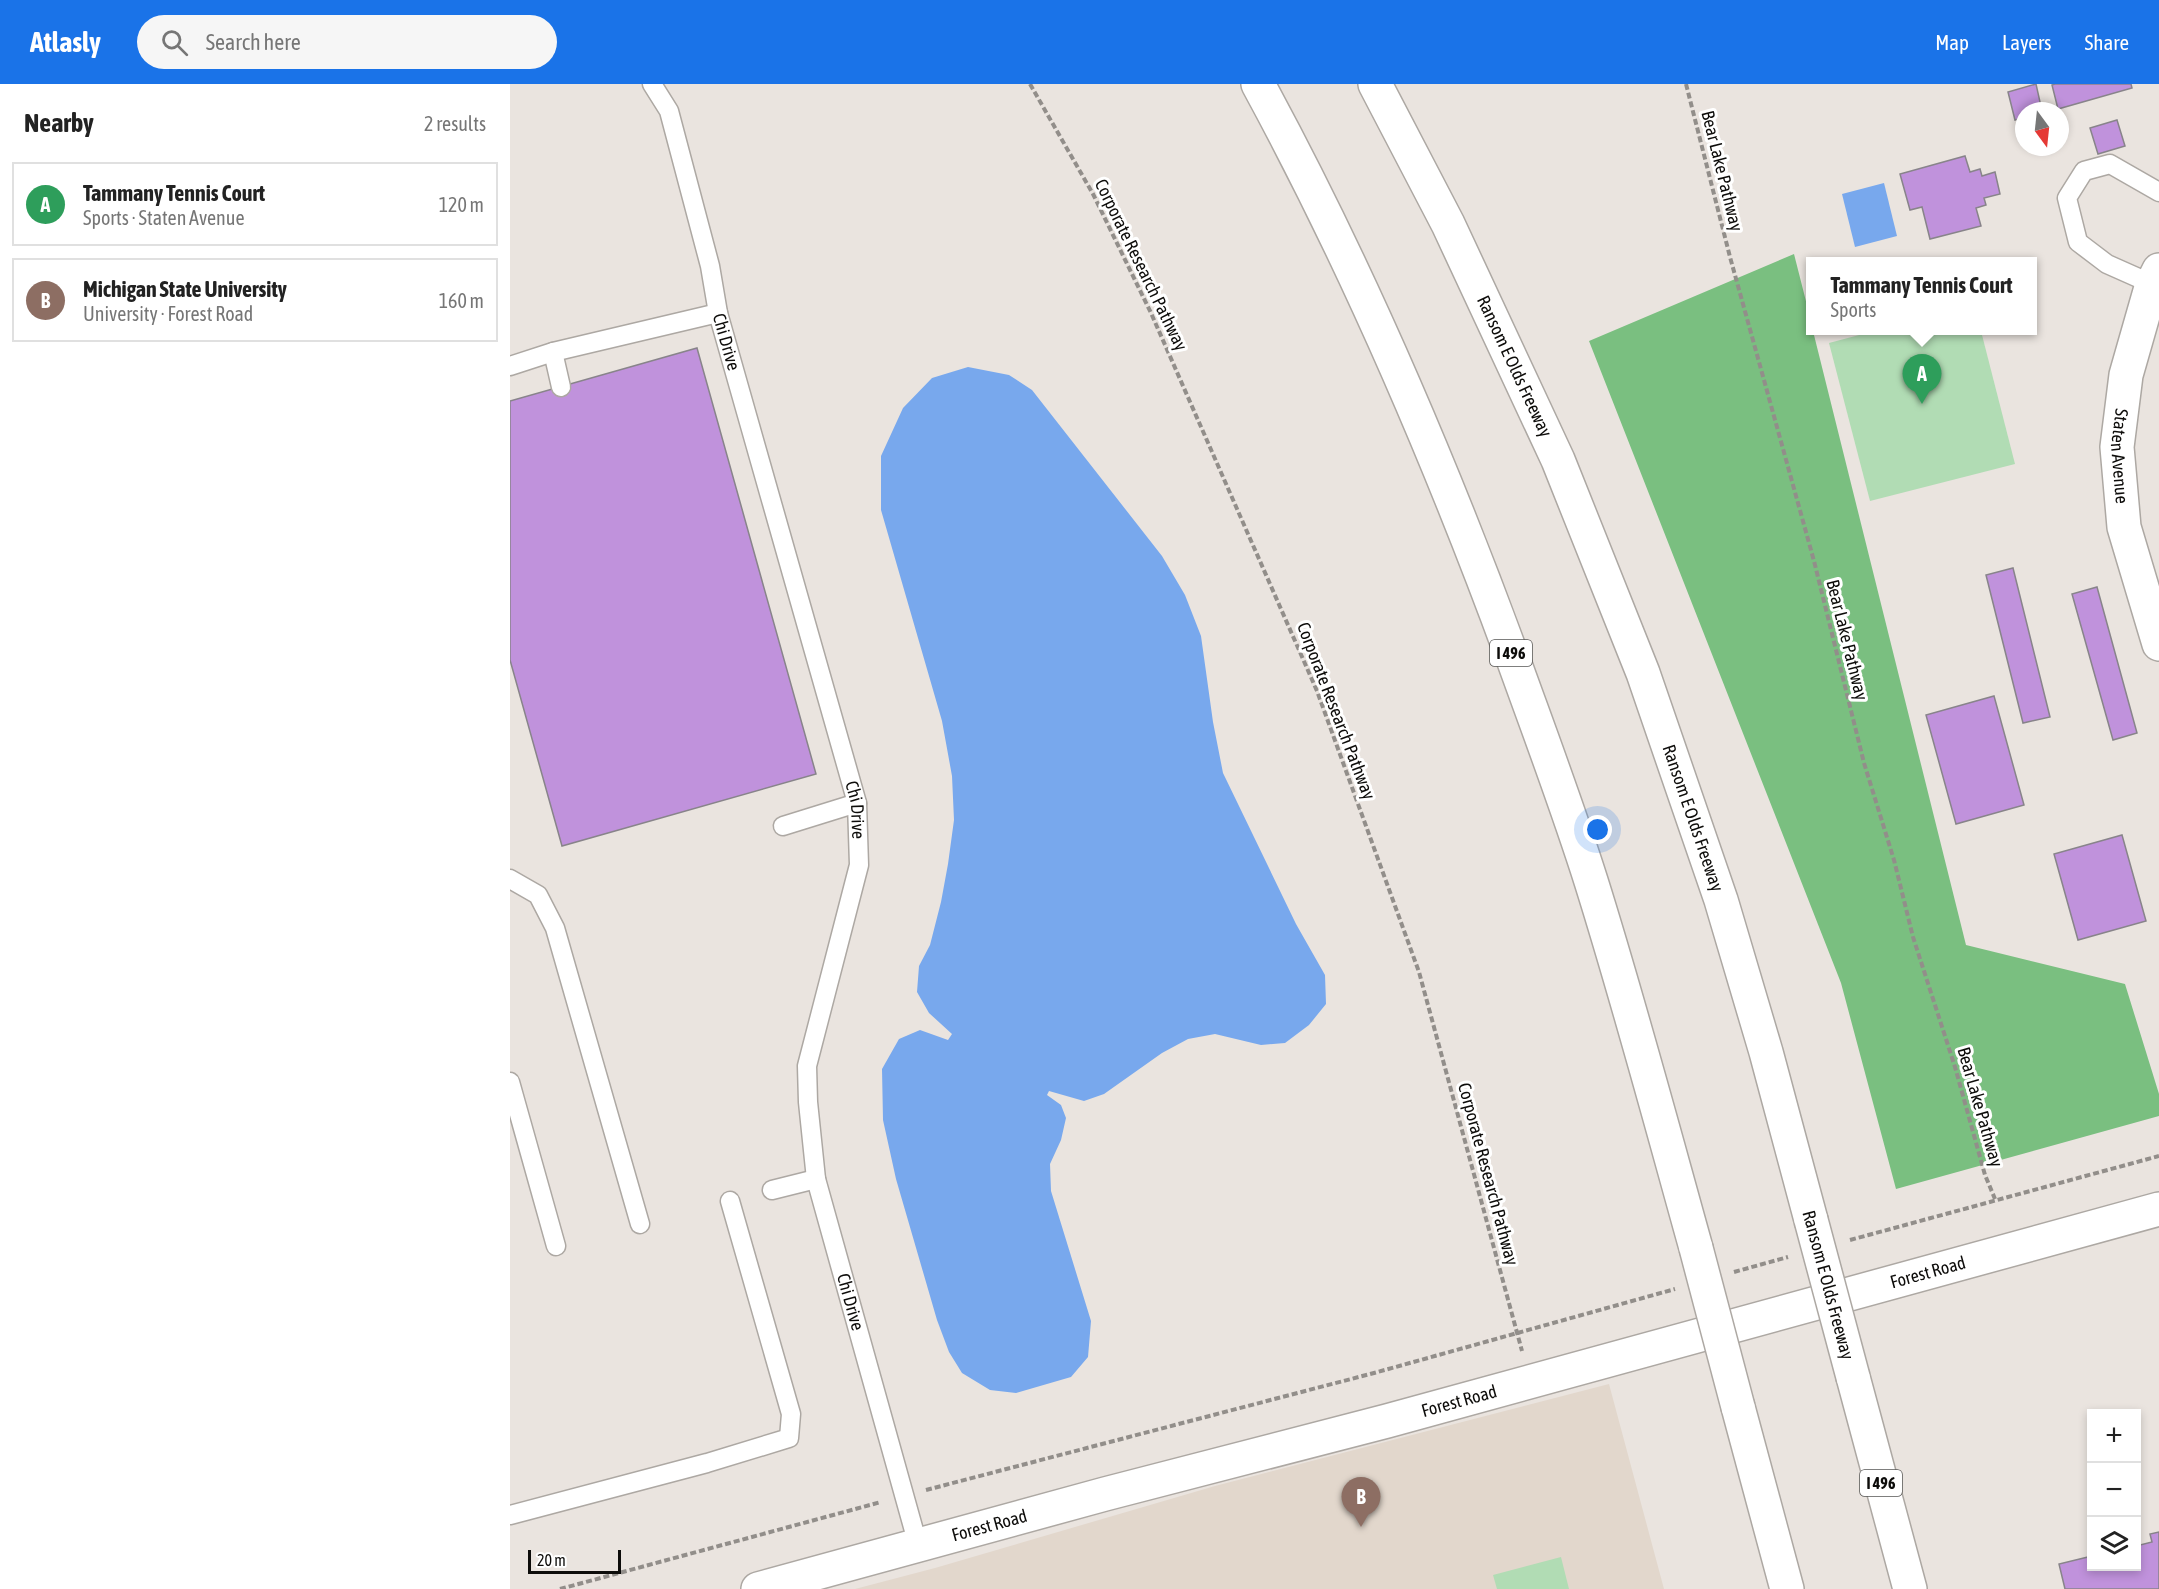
<!DOCTYPE html>
<meta charset="utf-8">
<style>
:root{--surface:#fff;--page:#f6f6f6;--text:#222;--muted:#767676;--line:#e0e0e0;--accent:#1a73e8}
body{margin:0;font-family:"Asap Condensed",sans-serif;background:var(--page);color:var(--text)}
.controls{position:absolute;right:18px;bottom:18px;display:grid;overflow:hidden;border-radius:0px;box-shadow:0 3px 9px #0003}
.controls button{width:54px;height:54px;display:grid;place-items:center;padding:0;border:0;border-bottom:2px solid var(--line);background:var(--surface);color:var(--text);font:30px sans-serif}
.compass{position:absolute;left:1505px;top:18px;width:54px;height:54px;border-radius:50%;background:var(--surface);box-shadow:0 3px 9px #0003;rotate:165deg}
.scale{position:absolute;left:18px;bottom:15px;width:93px;box-sizing:border-box;padding-left:6px;border:3px solid #0d0c0a;border-top:0;font-size:16px;line-height:21px;white-space:nowrap;color:#0d0c0a;-webkit-text-stroke:4px #fff;paint-order:stroke}
.you{position:absolute;left:1088px;top:746px;width:21px;height:21px;margin:-15px;border:4px solid #fff;border-radius:50%;background:#1a73e8;box-shadow:0 0 0 9px #1a73e833}
.badge{display:grid;place-items:center;width:39px;height:39px;border-radius:50%;background:var(--accent);color:#fff;font-size:20px;font-weight:700}
.pin{position:absolute;translate:-50% -50px;filter:drop-shadow(0 2px 3px #0008)}
.pin::after{content:'';position:absolute;top:32px;width:21px;height:18px;background:inherit;clip-path:polygon(0 0,100% 0,50% 100%)}
.popup{position:absolute;left:1296px;top:173px;width:231px;height:78px;box-sizing:border-box;display:grid;place-content:center;border-radius:0px;background:var(--surface);filter:drop-shadow(0 2px 4px #0005);font-size:20px;white-space:nowrap;color:var(--muted)}
.popup b{font-size:22px;color:var(--text)}
.popup::after{content:'';position:absolute;left:50%;top:100%;margin-left:-12px;border:12px solid transparent;border-top-color:var(--surface)}
.list{margin:0;padding:0;list-style:none}
h2{display:flex;justify-content:space-between;align-items:center;height:78px;margin:0;padding:0 24px;font-size:26px}
h2 small{font-size:20px;font-weight:400;color:var(--muted)}
.list li{display:grid;grid-template-columns:39px 1fr auto;gap:18px;align-items:center;box-sizing:border-box;height:84px;margin:0 12px 12px;padding:0 12px;border:2px solid var(--line);border-radius:0px}
.list b{display:block;font-size:22px;white-space:nowrap}
.list p{margin:0;font-size:20px;white-space:nowrap;color:var(--muted)}
.list em{font-size:20px;font-style:normal;color:var(--muted)}
.icon{flex:none;width:33px;height:33px;fill:none;stroke:currentColor;stroke-width:2;stroke-linecap:round;stroke-linejoin:round}
.map{position:relative;flex:none;width:1649px;height:1505px;overflow:hidden}
header{display:flex;align-items:center;gap:36px;box-sizing:border-box;height:84px;padding:0 30px;background:var(--accent);color:#fff}
header strong{font-size:28px}
nav{display:flex;gap:33px;margin-inline-start:auto;font-size:21px}
.search{width:420px;height:54px;background:var(--page);display:flex;align-items:center;gap:15px;box-sizing:border-box;padding:0 21px;border-radius:33px;color:var(--muted);font-size:22px}
main{display:flex}
aside{flex:1;background:var(--surface)}
.map>svg:first-child{display:block}
.built{fill:#e2d7cc}
.green{fill:#b1dcb4}
.forest{fill:#7abf80}
.water{fill:#78a8ed}
.building{fill:#c092dc;stroke:#88848a;stroke-width:1.5}
.lines{fill:none;stroke-linecap:round;stroke-linejoin:round}
.service-casing{stroke:#ada8a3;stroke-width:21}
.minor-casing{stroke:#ada8a3;stroke-width:36}
.tertiary-casing{stroke:#ada8a3;stroke-width:36}
.motorway-casing{stroke:#ada8a3;stroke-width:36}
.path{stroke:#928e8a;stroke-width:4;stroke-dasharray:6 3;stroke-linecap:butt}
.service{stroke:#fff;stroke-width:18}
.minor{stroke:#fff;stroke-width:33}
.tertiary{stroke:#fff;stroke-width:33}
.motorway{stroke:#fff;stroke-width:33}
.motorway-bridge-casing{stroke:#ada8a3;stroke-width:36;stroke-linecap:butt}
.motorway-bridge{stroke:#fff;stroke-width:33}
.labels{text-anchor:middle;stroke-width:6;stroke-linejoin:round;paint-order:stroke}
.shield{fill:#fff;stroke:#565554;stroke-width:1.5}
.shield-label{font-size:16px;font-weight:bold;fill:#0d0c0a}
.street-label{font-size:18px;fill:#0d0c0a;stroke:#fff}
</style>
<header>
<strong>Atlasly</strong>
<div class="search"><svg class="icon" aria-label="search" viewBox="0 0 24 24"><circle cx="10" cy="10" r="6"/><path d="M15 15l6 6"/></svg>Search here</div>
<nav><a>Map</a><a>Layers</a><a>Share</a></nav>
</header>
<main>
<aside>
<h2>Nearby<small>2 results</small></h2>
<ul class="list">
<li><span class="badge" style="background:#2e9e5b">A</span><div><b>Tammany Tennis Court</b><p>Sports · Staten Avenue</p></div><em>120 m</em></li>
<li><span class="badge" style="background:#8d6e63">B</span><div><b>Michigan State University</b><p>University · Forest Road</p></div><em>160 m</em></li>
</ul>
</aside>
<div class="map">
<svg width="1649" height="1505" viewBox="0 0 1649 1505">
<rect width="100%" height="100%" fill="#eae4df"/>
<path class="built" d="M 1099,1300 L 1154,1505 L 345,1505 L 425,1484 L 705,1402 Z"/>
<g class="green">
<path d="M 1368,246 L 1471,247 L 1505,380 L 1360,417 L 1319,259 Z"/>
<path d="M 1051,1473 L 1059,1505 L 987,1505 L 983,1491 Z"/>
</g>
<path class="forest" d="M 1284,170 L 1301,237 L 1301,246 L 1303,247 L 1456,861 L 1615,900 L 1649,1010 L 1649,1032 L 1386,1105 L 1331,899 L 1079,257 Z"/>
<g class="water">
<path d="M 1374,99 L 1387,152 L 1345,163 L 1332,110 Z"/>
<path d="M 458,283 L 499,291 L 522,306 L 652,472 L 675,511 L 691,552 L 703,638 L 713,689 L 786,840 L 815,891 L 816,920 L 799,941 L 775,959 L 751,961 L 705,950 L 678,955 L 652,969 L 594,1010 L 574,1017 L 539,1007 L 537,1011 L 551,1021 L 556,1034 L 551,1056 L 540,1080 L 541,1107 L 581,1237 L 578,1273 L 561,1293 L 506,1309 L 480,1306 L 452,1289 L 439,1268 L 427,1236 L 386,1095 L 373,1036 L 372,985 L 389,955 L 410,946 L 438,956 L 442,950 L 419,929 L 407,908 L 409,882 L 420,861 L 431,818 L 438,780 L 444,736 L 442,692 L 432,637 L 371,426 L 371,372 L 393,324 L 422,294 Z"/>
</g>
<g class="building">
<path d="M 1526,0 L 1532,27 L 1514,27 L 1514,34 L 1505,36 L 1498,8 Z"/>
<path d="M 1545,0 L 1621,0 L 1622,4 L 1548,25 L 1542,1 Z"/>
<path d="M 1607,36 L 1615,62 L 1588,70 L 1580,44 Z"/>
<path d="M 1455,72 L 1460,88 L 1470,85 L 1472,92 L 1485,88 L 1490,110 L 1474,114 L 1476,121 L 1466,124 L 1471,142 L 1420,155 L 1412,123 L 1400,126 L 1390,90 Z"/>
<path d="M 187,264 L 306,690 L 52,762 L 0,576 L 0,317 Z"/>
<path d="M 1503,484 L 1540,633 L 1513,639 L 1476,491 Z"/>
<path d="M 1587,503 L 1627,649 L 1603,656 L 1562,510 Z"/>
<path d="M 1484,612 L 1514,721 L 1446,740 L 1416,631 Z"/>
<path d="M 1612,751 L 1636,837 L 1568,856 L 1544,770 Z"/>
<path d="M 1649,1448 L 1649,1505 L 1555,1505 L 1549,1480 L 1582,1472 L 1582,1482 L 1626,1482 L 1626,1462 L 1642,1458 L 1640,1450 Z"/>
</g>
<g class="lines">
<defs>
<g id="service">
<path id="s1" d="M 142,0 L 159,27 L 200,182 L 208,229 L 347,719 L 349,781 L 297,982 L 298,1018 L 306,1095 L 408,1461"/>
<path d="M 1642,200 L 1597,180 L 1568,158 L 1557,114 L 1574,87 L 1600,80 L 1649,108"/>
<path d="M 43,268 L 51,303"/>
<path d="M 0,282 L 43,268 L 208,229"/>
<path d="M 273,742 L 347,719"/>
<path d="M 0,795 L 28,811 L 45,844 L 130,1140"/>
<path d="M 0,998 L 46,1162"/>
<path d="M 262,1106 L 306,1095"/>
<path d="M 0,1431 L 197,1379 L 279,1354 L 281,1330 L 220,1117"/>
</g>
<g id="minor">
<path id="s2" d="M 1649,186 L 1642,200 L 1616,291 L 1607,363 L 1614,443 L 1649,560"/>
</g>
<g id="tertiary">
<path id="s3" d="M 248,1505 L 595,1410 L 877,1337 L 1649,1125"/>
</g>
<g id="motorway">
<path d="M 748,0 C 848,184 930,376 1002,572 C 1029,647 1057,721 1081,797 C 1119,918 1152,1042 1186,1164"/>
<path id="s4" d="M 865,0 L 938,140 L 1048,376 L 1133,589 L 1211,816 L 1256,968 L 1301,1136"/>
<path d="M 1343,1293 L 1400,1505"/>
<path d="M 1228,1323 L 1277,1505"/>
</g>
</defs>
<use href="#service" class="service-casing"/>
<use href="#minor" class="minor-casing"/>
<use href="#tertiary" class="tertiary-casing"/>
<use href="#motorway" class="motorway-casing"/>
<g class="path">
<path d="M 520,0 L 583,110 L 641,229 L 807,607 L 909,888 L 1012,1267"/>
<path d="M 1176,0 L 1220,173 L 1304,477 L 1354,679 L 1384,776 L 1403,853 L 1445,983 L 1475,1091 L 1485,1115"/>
<path d="M 1340,1156 L 1649,1072"/>
<path d="M 1224,1188 L 1278,1173"/>
<path d="M 416,1406 L 864,1289 L 1165,1205"/>
<path d="M 50,1505 L 371,1418"/>
</g>
<use href="#service" class="service"/>
<use href="#minor" class="minor"/>
<use href="#tertiary" class="tertiary"/>
<use href="#motorway" class="motorway"/>
<defs>
<g id="motorway-bridge">
<path d="M 1301,1136 L 1343,1293"/>
<path d="M 1186,1164 L 1228,1323"/>
</g>
</defs>
<use href="#motorway-bridge" class="motorway-bridge-casing"/>
<use href="#motorway-bridge" class="motorway-bridge"/>
</g>
<g class="labels">
<g class="shield">
<rect x="980" y="556" width="42" height="26" rx="4.5"/>
<rect x="1350" y="1386" width="42" height="26" rx="4.5"/>
</g>
<g class="shield-label">
<text x="1001" y="575">I 496</text>
<text x="1371" y="1405">I 496</text>
</g>
<g class="street-label">
<text transform="translate(1212 87) rotate(76)" y="6">Bear Lake Pathway</text>
<text transform="translate(631 181) rotate(64)" y="6">Corporate Research Pathway</text>
<text dy="6" stroke="none"><textPath href="#s1" startOffset="270">Chi Drive</textPath></text>
<text dy="6" stroke="none"><textPath href="#s4" startOffset="315">Ransom E Olds Freeway</textPath></text>
<text dy="6" stroke="none"><textPath href="#s2" startOffset="192">Staten Avenue</textPath></text>
<text transform="translate(1337 556) rotate(76)" y="6">Bear Lake Pathway</text>
<text transform="translate(826 627) rotate(69)" y="6">Corporate Research Pathway</text>
<text dy="6" stroke="none"><textPath href="#s1" startOffset="756">Chi Drive</textPath></text>
<text dy="6" stroke="none"><textPath href="#s4" startOffset="801">Ransom E Olds Freeway</textPath></text>
<text transform="translate(1470 1023) rotate(74)" y="6">Bear Lake Pathway</text>
<text transform="translate(978 1090) rotate(75)" y="6">Corporate Research Pathway</text>
<text dy="6" stroke="none"><textPath href="#s3" startOffset="1212">Forest Road</textPath></text>
<text transform="translate(1318 1201) rotate(75)" y="6">Ransom E Olds Freeway</text>
<text dy="6" stroke="none"><textPath href="#s1" startOffset="1260">Chi Drive</textPath></text>
<text dy="6" stroke="none"><textPath href="#s3" startOffset="726">Forest Road</textPath></text>
<text dy="6" stroke="none"><textPath href="#s3" startOffset="240">Forest Road</textPath></text>
</g>
</g>
</svg>
<div class="controls">
<button>+</button>
<button>−</button>
<button><svg class="icon" aria-label="layers" viewBox="0 0 24 24"><path d="M12 4l9 5-9 5-9-5zM3 14l9 5 9-5"/></svg></button>
</div>
<svg class="compass" viewBox="-18 -18 36 36"><path d="M0-13l5 13h-10z" fill="#e53935"/><path d="M0 13l5-13h-10z" fill="#767676"/></svg>
<div class="scale">20 m</div>
<div class="you"></div>
<div class="pin badge" style="left:1412px;top:320px;background:#2e9e5b">A</div>
<div class="popup"><b>Tammany Tennis Court</b>Sports</div>
<div class="pin badge" style="left:851px;top:1443px;background:#8d6e63">B</div>
</div>
</main>
